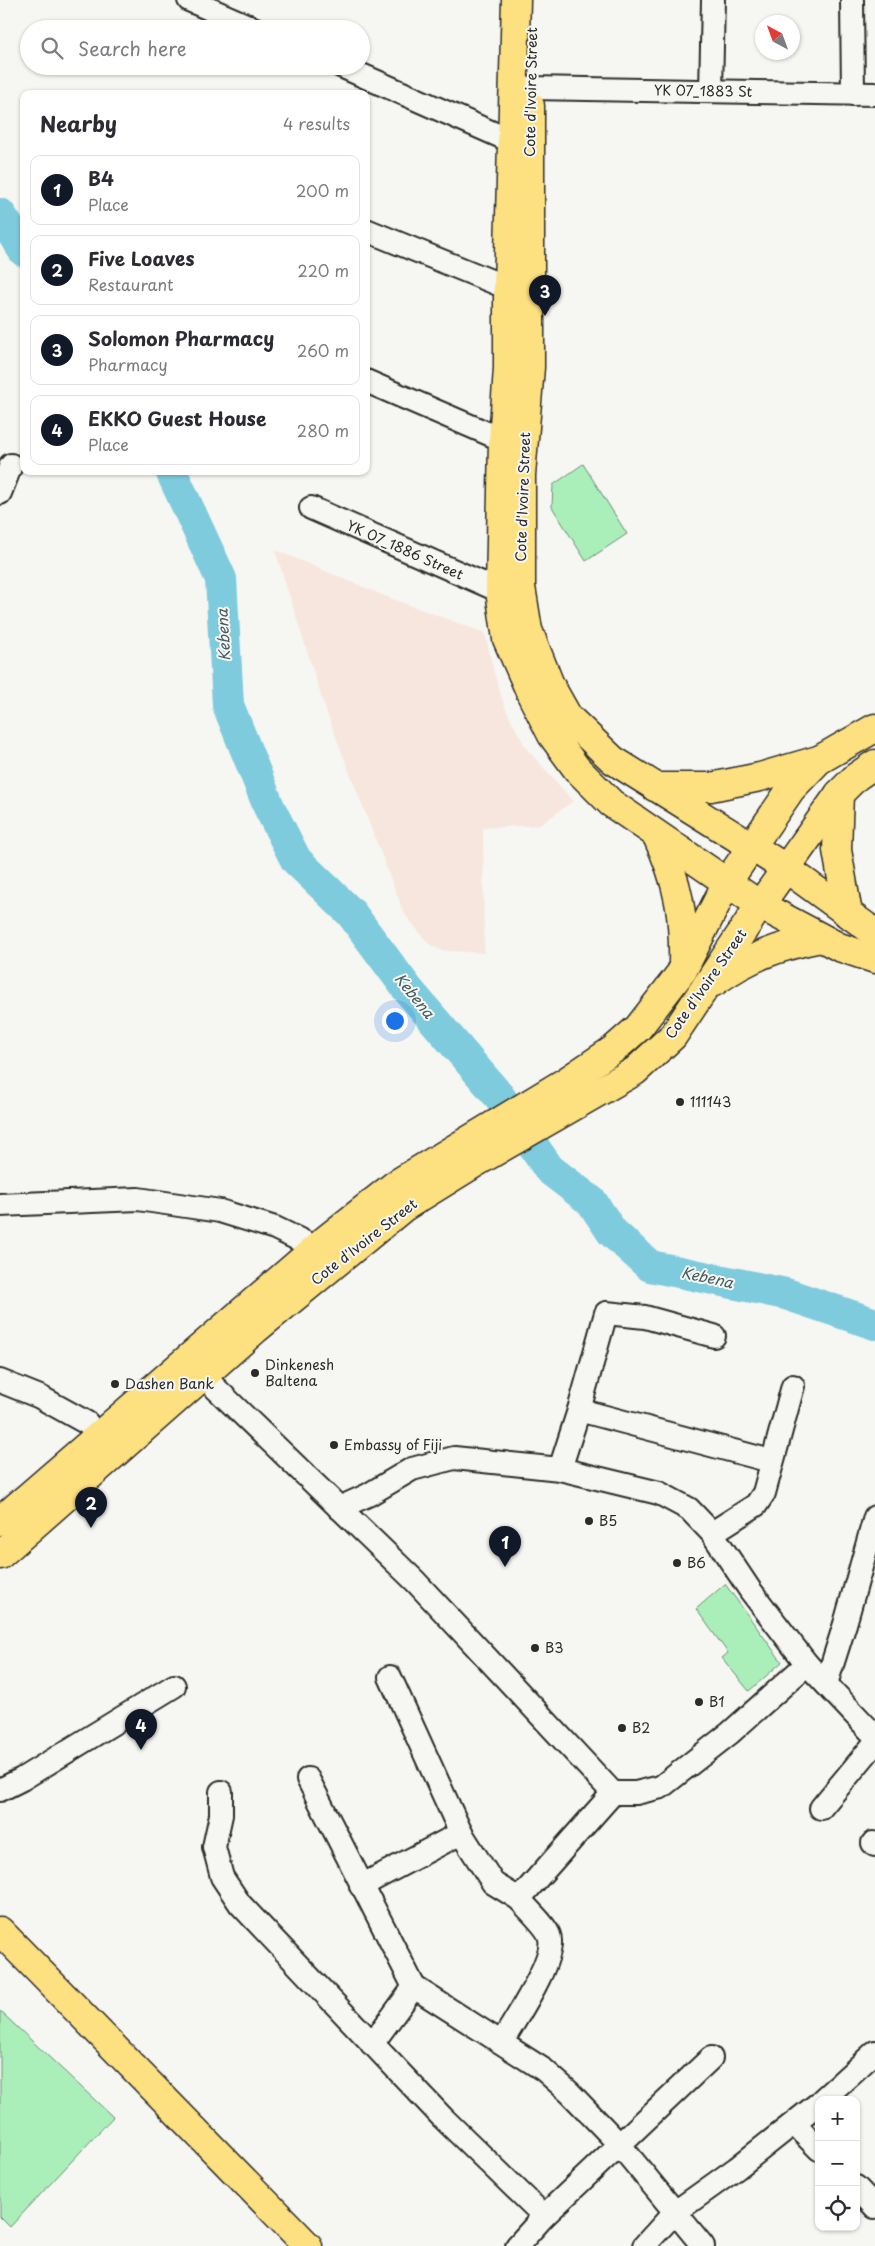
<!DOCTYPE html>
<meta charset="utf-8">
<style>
:root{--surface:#fff;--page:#f7f7f7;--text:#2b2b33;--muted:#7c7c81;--line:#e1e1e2;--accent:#111827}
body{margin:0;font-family:"Playpen Sans",sans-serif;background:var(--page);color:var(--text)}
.controls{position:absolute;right:15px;bottom:15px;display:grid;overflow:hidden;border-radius:10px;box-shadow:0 1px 4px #0004}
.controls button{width:45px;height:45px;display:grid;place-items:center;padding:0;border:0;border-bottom:1px solid var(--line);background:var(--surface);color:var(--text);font:25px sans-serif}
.compass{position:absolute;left:755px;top:15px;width:45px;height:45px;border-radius:50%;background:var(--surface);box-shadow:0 1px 4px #0004;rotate:319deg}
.you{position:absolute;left:394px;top:1020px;width:18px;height:18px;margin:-12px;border:4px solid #fff;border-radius:50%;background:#1a73e8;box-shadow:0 0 0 8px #1a73e833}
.badge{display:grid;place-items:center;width:32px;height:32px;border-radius:50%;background:var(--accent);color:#fff;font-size:16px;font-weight:700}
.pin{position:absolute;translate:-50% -41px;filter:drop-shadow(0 1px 2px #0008)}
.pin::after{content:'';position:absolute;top:26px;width:18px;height:15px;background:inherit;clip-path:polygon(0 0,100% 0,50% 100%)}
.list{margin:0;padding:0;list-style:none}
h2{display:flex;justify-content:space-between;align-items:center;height:65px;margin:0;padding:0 20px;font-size:21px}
h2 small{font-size:16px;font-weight:400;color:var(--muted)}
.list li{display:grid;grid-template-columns:32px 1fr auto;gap:15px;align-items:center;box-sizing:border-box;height:70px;margin:0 10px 10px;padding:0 10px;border:1px solid var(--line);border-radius:10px}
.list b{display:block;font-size:19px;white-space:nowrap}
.list p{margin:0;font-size:16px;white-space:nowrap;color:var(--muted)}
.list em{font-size:16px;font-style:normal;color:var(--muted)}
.icon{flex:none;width:28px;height:28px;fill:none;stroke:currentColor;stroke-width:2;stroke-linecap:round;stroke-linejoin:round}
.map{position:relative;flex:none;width:875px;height:2246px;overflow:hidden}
.search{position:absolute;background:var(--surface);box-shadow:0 1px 4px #0004;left:20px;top:20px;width:350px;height:55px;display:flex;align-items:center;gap:12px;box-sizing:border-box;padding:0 18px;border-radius:28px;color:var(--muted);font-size:19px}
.panel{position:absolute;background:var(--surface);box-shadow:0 1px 4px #0004;left:20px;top:90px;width:350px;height:385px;border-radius:10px}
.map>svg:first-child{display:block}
.built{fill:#f7e6dd}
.green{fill:#aaefba;stroke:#6a8d72}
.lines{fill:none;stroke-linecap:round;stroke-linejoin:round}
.river{stroke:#7ecbdd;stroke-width:32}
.minor-casing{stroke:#2b2b2b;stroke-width:26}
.major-casing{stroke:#2b2b2b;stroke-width:31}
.minor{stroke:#f6f6f2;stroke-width:22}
.major{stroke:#fde080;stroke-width:28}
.poi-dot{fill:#2b2b2b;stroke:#f6f6f2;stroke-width:2}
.labels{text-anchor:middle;stroke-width:4;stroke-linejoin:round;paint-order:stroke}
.street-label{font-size:14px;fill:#2b2b2b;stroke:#f6f6f2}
.poi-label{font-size:14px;fill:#2b2b2b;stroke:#f6f6f2;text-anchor:start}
.water-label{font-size:15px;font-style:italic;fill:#445b60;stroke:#f6f6f2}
</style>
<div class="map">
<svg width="875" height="2246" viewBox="0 0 875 2246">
<rect width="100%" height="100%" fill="#f6f6f2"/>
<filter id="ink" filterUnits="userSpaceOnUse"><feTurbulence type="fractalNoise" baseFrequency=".02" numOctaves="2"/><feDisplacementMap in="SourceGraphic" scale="10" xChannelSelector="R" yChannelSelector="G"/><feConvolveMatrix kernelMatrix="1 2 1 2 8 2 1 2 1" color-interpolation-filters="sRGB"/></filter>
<g filter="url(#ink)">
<path class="built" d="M 275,550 L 387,597 L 485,633 L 494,673 L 505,708 L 526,748 L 573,801 L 540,825 L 483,828 L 484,953 L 440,950 L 429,944 L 404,913 L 326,711 Z"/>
<g class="green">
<path d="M 583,464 L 627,534 L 586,561 L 552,507 L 553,485 Z"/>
<path d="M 725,1584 L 782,1662 L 749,1691 L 722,1658 L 728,1653 L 696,1609 Z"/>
<path d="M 0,2011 L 113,2117 L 10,2227 L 0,2217 Z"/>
</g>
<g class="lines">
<g class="river">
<path d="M 0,214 L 24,251"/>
<path d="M 171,471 L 221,579 L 228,705 L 269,807 L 296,860 L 351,913 L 409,991 L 499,1096 L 549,1169 L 592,1202 L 612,1232 L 650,1266 L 786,1294 L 875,1324"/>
</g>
<defs>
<g id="minor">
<path d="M 189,0 L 255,29"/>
<path d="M 852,0 L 853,94"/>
<path d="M 341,66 L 511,141"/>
<path d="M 530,88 L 875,94"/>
<path d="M 711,91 L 713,0"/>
<path d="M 366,230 L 508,288"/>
<path d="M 366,381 L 503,440"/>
<path d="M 0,493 L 11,465"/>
<path d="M 311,508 L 500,591"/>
<path d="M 0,1205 L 138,1199 L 220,1211 L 275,1228 L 304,1242"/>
<path d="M 203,1376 L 415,1581 L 613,1793 L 636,1793 L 661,1787 L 730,1733 L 807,1664 L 875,1736"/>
<path d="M 0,1381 L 40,1397 L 87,1423"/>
<path d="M 579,1410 L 606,1313 L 645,1317 L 714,1336"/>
<path d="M 771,1461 L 579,1410 L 560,1469 L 659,1493 L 689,1509 L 712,1533 L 750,1590 L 807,1664"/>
<path d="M 339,1508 L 368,1495 L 412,1469 L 454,1458 L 560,1469"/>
<path d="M 712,1533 L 756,1505 L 764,1493 L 793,1386"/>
<path d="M 390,1677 L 461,1833 L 493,1883 L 519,1899 L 613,1793"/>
<path d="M 826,1684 L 845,1624 L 875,1517"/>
<path d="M 308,1779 L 414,1987 L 372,2044"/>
<path d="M 0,1790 L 22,1779 L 174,1686"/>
<path d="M 221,1792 L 221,1815 L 214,1847 L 222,1877 L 240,1904 L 443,2118 L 544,2216"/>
<path d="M 821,1808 L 875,1743"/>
<path d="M 873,1843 L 875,1845"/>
<path d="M 361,1886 L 461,1833"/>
<path d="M 414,1987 L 544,2070 L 570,2093 L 619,2144 L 703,2246"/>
<path d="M 502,2042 C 514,2021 558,1957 549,1935 C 546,1926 526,1907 519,1899"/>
<path d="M 822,2100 L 875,2052"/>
<path d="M 794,2124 L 819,2149"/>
<path d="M 856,2187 L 875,2207"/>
<path d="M 517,2246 L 544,2216 L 711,2058"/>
<path d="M 644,2246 L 674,2213 L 737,2168 L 819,2103"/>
</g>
<g id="major">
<path d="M 516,0 L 508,288 L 508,368 L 503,440 L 500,591 L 507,639 L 532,696 L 552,735 L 577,769 L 611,803 L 760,905 L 839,947 L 875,959"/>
<path d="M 530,106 L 530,367 L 521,475 L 521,587 L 528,630 L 550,685 L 568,717 L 613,760 L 787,869 L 875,933"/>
<path d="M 655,787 L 711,787 L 760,777 L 818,760"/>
<path d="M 839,794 L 837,850 L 848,914"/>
<path d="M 657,836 C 679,884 684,914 683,966"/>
<path d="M 714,982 C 749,957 779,946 821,938"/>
<path d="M 0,1521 L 324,1241 L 396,1184 L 565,1082 L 614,1049 L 638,1028 L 683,970 L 726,884 L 791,789 L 819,760 L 875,728"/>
<path d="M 0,1555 L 256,1329 L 404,1207 L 475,1163 L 635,1071 L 673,1036 L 760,905 L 839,794 L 856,777 L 875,764"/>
<path d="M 0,1931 L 308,2246"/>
</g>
</defs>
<use href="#minor" class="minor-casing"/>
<use href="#major" class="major-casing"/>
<use href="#minor" class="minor"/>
<use href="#major" class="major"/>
</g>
</g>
<g class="poi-dot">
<circle cx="680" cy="1102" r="5"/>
<circle cx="255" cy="1373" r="5"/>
<circle cx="115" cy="1384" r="5"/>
<circle cx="334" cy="1445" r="5"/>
<circle cx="589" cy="1521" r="5"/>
<circle cx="677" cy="1563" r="5"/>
<circle cx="535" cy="1648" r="5"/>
<circle cx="699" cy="1702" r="5"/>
<circle cx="622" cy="1728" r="5"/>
</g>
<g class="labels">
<g class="street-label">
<text transform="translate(703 91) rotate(1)" y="5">YK 07_1883 St</text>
<text transform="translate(531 92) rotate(-89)" y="5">Cote d'Ivoire Street</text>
<text transform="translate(523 497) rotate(-88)" y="5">Cote d'Ivoire Street</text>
<text transform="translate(405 550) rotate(24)" y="5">YK 07_1886 Street</text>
<text transform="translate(706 984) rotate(-55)" y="5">Cote d'Ivoire Street</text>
<text transform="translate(364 1242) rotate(-38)" y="5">Cote d'Ivoire Street</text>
</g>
<g class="poi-label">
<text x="690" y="1107">111143</text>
<text x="265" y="1370">Dinkenesh<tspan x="265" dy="16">Baltena</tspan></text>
<text x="125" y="1389">Dashen Bank</text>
<text x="344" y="1450">Embassy of Fiji</text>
<text x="599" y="1526">B5</text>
<text x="687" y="1568">B6</text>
<text x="545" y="1653">B3</text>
<text x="709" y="1707">B1</text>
<text x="632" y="1733">B2</text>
</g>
<g class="water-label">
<text transform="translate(224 635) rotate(-93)" y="5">Kebena</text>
<text transform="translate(414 996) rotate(51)" y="5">Kebena</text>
<text transform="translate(707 1278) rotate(12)" y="5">Kebena</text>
</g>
</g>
</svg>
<div class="controls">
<button>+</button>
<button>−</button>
<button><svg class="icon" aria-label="locate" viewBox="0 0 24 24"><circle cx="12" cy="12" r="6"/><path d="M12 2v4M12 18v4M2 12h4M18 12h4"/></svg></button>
</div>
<svg class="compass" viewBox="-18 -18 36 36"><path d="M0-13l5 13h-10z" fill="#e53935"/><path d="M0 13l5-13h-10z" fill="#7c7c81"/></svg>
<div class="you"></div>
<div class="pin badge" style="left:505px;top:1567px">1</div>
<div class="pin badge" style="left:91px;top:1528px">2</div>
<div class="pin badge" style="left:545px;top:316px">3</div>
<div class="pin badge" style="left:141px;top:1750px">4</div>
<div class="search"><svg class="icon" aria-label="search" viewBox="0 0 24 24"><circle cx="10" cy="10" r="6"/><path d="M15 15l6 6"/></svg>Search here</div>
<section class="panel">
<h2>Nearby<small>4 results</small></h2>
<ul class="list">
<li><span class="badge">1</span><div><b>B4</b><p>Place</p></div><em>200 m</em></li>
<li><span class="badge">2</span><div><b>Five Loaves</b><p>Restaurant</p></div><em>220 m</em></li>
<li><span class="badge">3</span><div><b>Solomon Pharmacy</b><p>Pharmacy</p></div><em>260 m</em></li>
<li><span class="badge">4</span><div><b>EKKO Guest House</b><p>Place</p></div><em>280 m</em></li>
</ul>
</section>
</div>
